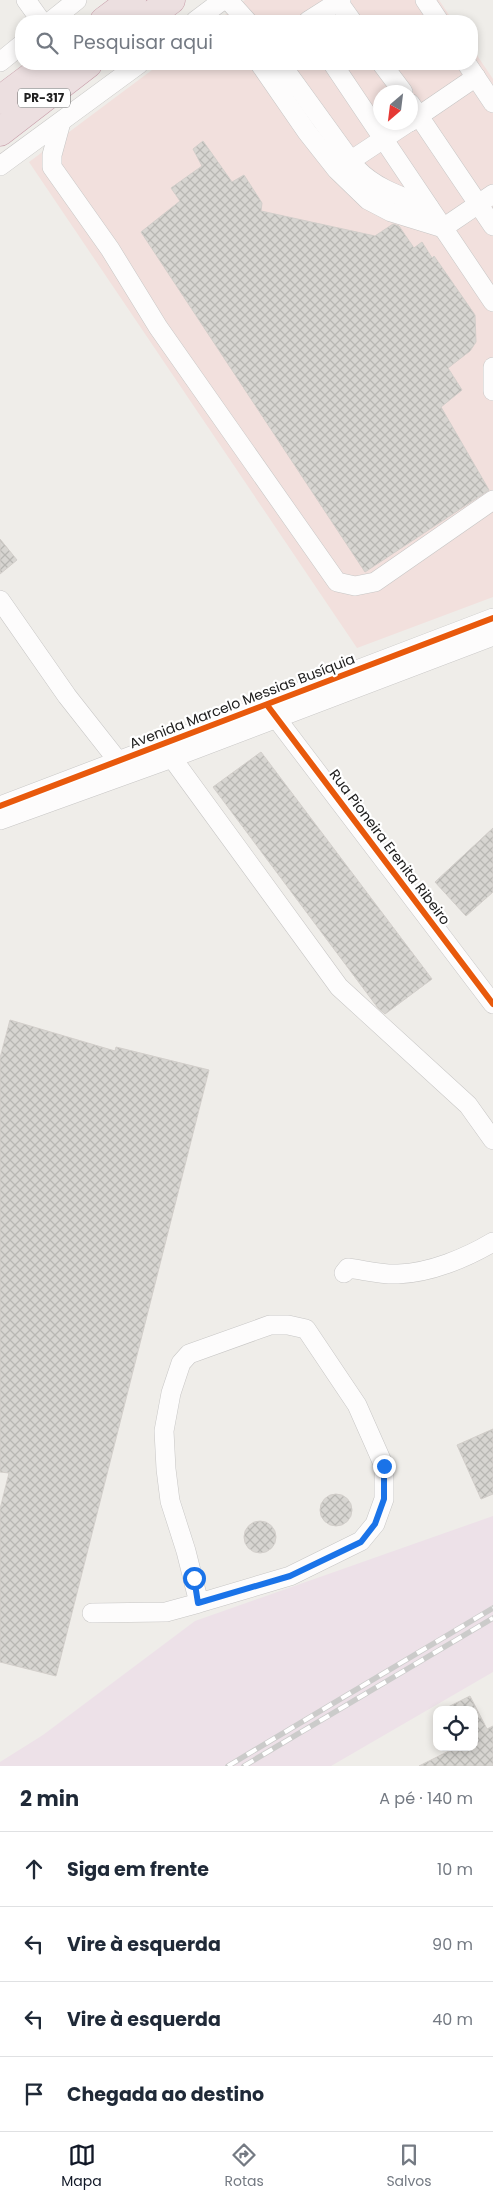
<!DOCTYPE html>
<html lang="pt">
<meta charset="utf-8">
<style>
:root{--surface:#fff;--page:#f2f2f3;--text:#1f2937;--muted:#747a83;--line:#e0e1e3;--accent:#111827}
body{margin:0;font-family:Poppins,sans-serif;background:var(--page);color:var(--text)}
.controls{position:absolute;right:15px;bottom:15px;display:grid;overflow:hidden;border-radius:10px;box-shadow:0 2px 8px #0003}
.controls button{width:45px;height:45px;display:grid;place-items:center;padding:0;border:0;border-bottom:1px solid var(--line);background:var(--surface);color:var(--text);font:25px sans-serif}
.compass{position:absolute;left:373px;top:85px;width:45px;height:45px;border-radius:50%;background:var(--surface);box-shadow:0 2px 8px #0003;rotate:208deg}
.stop{position:absolute;width:15px;height:15px;margin:-11px;border:4px solid #1a73e8;border-radius:50%;background:#fff}
.stop.end{background:#1a73e8;border-color:#fff;box-shadow:0 1px 5px #0008}
.list{margin:0;padding:0;list-style:none}
h2{display:flex;justify-content:space-between;align-items:center;height:65px;margin:0;padding:0 20px;font-size:21px}
h2 small{font-size:16px;font-weight:400;color:var(--muted)}
.list li{display:grid;grid-template-columns:32px 1fr auto;gap:15px;align-items:center;box-sizing:border-box;height:75px;padding:0 20px;border-top:1px solid var(--line)}
.list b{display:block;font-size:19px;white-space:nowrap}
.list em{font-size:16px;font-style:normal;color:var(--muted)}
.icon{flex:none;width:28px;height:28px;fill:none;stroke:currentColor;stroke-width:2;stroke-linecap:round;stroke-linejoin:round}
.map{position:relative;flex:none;width:493px;height:1766px;overflow:hidden}
.search{position:absolute;background:var(--surface);box-shadow:0 2px 8px #0003;left:15px;right:15px;top:15px;height:55px;display:flex;align-items:center;gap:12px;box-sizing:border-box;padding:0 18px;border-radius:20px;color:var(--muted);font-size:19px}
.sheet{height:365px;background:var(--surface)}
nav{display:flex;justify-content:space-around;align-items:center;box-sizing:border-box;height:70px;border-top:1px solid var(--line);background:var(--surface);font-size:14px;color:var(--muted)}
nav a{display:grid;justify-items:center;gap:2px}
nav .on{color:var(--accent)}
.map>svg:first-child{display:block}
.commercial{fill:#f2e0dd;fill-rule:evenodd}
.railway{fill:#ede1e8}
.building{fill:url(#building-cross-hatch);stroke:#d2ceca}
.lines{fill:none;stroke-linecap:round;stroke-linejoin:round}
.minor-casing{stroke:#c7c6c5;stroke-width:20}
.highway-casing{stroke:#c79da9;stroke-width:29}
.minor{stroke:#fdfcfc;stroke-width:19}
.highway{stroke:#ecdfe0;stroke-width:28}
.rail-casing{stroke:#cbcbca;stroke-width:5.5}
.rail{stroke:#fff;stroke-width:4;stroke-dasharray:11;stroke-linecap:butt}
.cycleway-casing{stroke:#fff;stroke-width:9}
.cycleway{stroke:#e8590c;stroke-width:6}
.route{stroke:#1a73e8;stroke-width:6}
.labels{text-anchor:middle;stroke-width:4.5;stroke-linejoin:round;paint-order:stroke}
.shield{fill:#fff;stroke:#636363;stroke-width:1}
.shield-label{font-size:12px;font-weight:bold;fill:#202020}
.street-label{font-size:14px;fill:#202020;stroke:#fff}
</style>
<div class="map">
<svg width="493" height="1766" viewBox="0 0 493 1766">
<defs>
<pattern id="building-cross-hatch" width="8" height="8" patternUnits="userSpaceOnUse" patternTransform="scale(1.25)"><rect width="8" height="8" fill="#d7d5d1"/><path d="M0 0l8 8M0 8l8-8" fill="none" stroke="#b8b7b3"/></pattern>
</defs>
<rect width="100%" height="100%" fill="#efede9"/>
<g class="commercial">
<path d="M 245,0 L 439,0 L 453,21 L 217,21 Z"/>
<path d="M 472,48 L 493,79 L 493,597 L 357,648 L 29,162 L 160,64 L 472,64 ZM 380,92 L 410,92 L 410,122 L 380,122 Z"/>
</g>
<path class="railway" d="M 493,1516 L 493,1672 L 331,1766 L 0,1766 L 0,1762 L 43,1735 L 195,1621 Z"/>
<g class="building">
<path d="M 203,141 L 232,182 L 244,175 L 262,203 L 261,211 L 375,236 L 393,224 L 399,226 L 414,248 L 422,242 L 432,258 L 434,256 L 475,315 L 476,342 L 470,351 L 448,368 L 462,390 L 441,407 L 489,490 L 365,572 L 141,232 L 180,201 L 171,188 L 202,166 L 193,149 Z"/>
<path d="M 0,539 L 17,560 L 0,574 Z"/>
<path d="M 261,752 L 432,979 L 385,1014 L 378,1008 L 213,787 Z"/>
<path d="M 493,828 L 493,892 L 466,916 L 435,882 Z"/>
<path d="M 10,1020 L 115,1051 L 116,1047 L 209,1070 L 56,1676 L 0,1662 L 0,1509 L 9,1473 L 0,1472 L 0,1058 Z"/>
<path d="M 493,1429 L 493,1494 L 481,1499 L 457,1445 Z"/>
<circle cx="336" cy="1510" r="16"/>
<circle cx="260" cy="1537" r="16"/>
<path d="M 470,1696 L 487,1729 L 493,1726 L 493,1766 L 419,1766 L 457,1747 L 474,1747 L 474,1710 L 442,1710 Z"/>
</g>
<g class="lines">
<defs>
<g id="minor">
<path d="M 26,0 L 41,21"/>
<path d="M 228,0 L 247,21"/>
<path d="M 337,0 L 352,21"/>
<path d="M 425,0 L 439,21"/>
<path d="M 51,21 L 77,0"/>
<path d="M 195,21 L 223,0"/>
<path d="M 308,21 L 341,0"/>
<path d="M 0,62 L 21,45"/>
<path d="M 260,64 L 307,132 L 337,170 L 368,200 L 391,212 L 443,228"/>
<path d="M 281,64 L 357,169 C 376,189 403,197 429,207"/>
<path d="M 333,64 L 493,302"/>
<path d="M 382,64 L 403,92"/>
<path d="M 467,64 L 493,103"/>
<path d="M 410,103 L 493,226"/>
<path d="M 61,122 L 52,155 L 52,167 L 110,249 L 158,327 L 337,582 L 355,586 L 375,582 L 493,500"/>
<path d="M 410,122 L 476,77"/>
<path d="M 0,166 L 139,64"/>
<path d="M 341,167 L 409,122"/>
<path d="M 443,228 L 493,194"/>
<path d="M 493,367 L 493,391"/>
<path d="M 0,600 L 67,696 L 126,771"/>
<path d="M 270,710 L 493,1004"/>
<path d="M 172,758 L 339,987 L 468,1105 L 493,1140"/>
<path d="M 0,806 L 493,618"/>
<path d="M 0,820 L 172,758 L 493,636"/>
<path d="M 344,1273 L 348,1268 C 364,1270 382,1275 398,1274 C 430,1273 466,1258 493,1242"/>
<path d="M 92,1613 L 166,1612 L 199,1603 L 186,1551 L 170,1501 L 166,1469 L 164,1431 L 171,1393 L 181,1363 L 189,1354 L 270,1325 L 288,1325 L 306,1329 L 357,1405 L 384,1466 L 384,1499 L 375,1524 L 361,1541 L 290,1576 L 199,1603"/>
</g>
<g id="highway">
<path d="M 104,21 L 132,0"/>
<path d="M 143,21 L 171,0"/>
<path d="M 0,100 L 48,64"/>
<path d="M 0,132 L 88,64"/>
</g>
</defs>
<use href="#minor" class="minor-casing"/>
<use href="#highway" class="highway-casing"/>
<use href="#minor" class="minor"/>
<use href="#highway" class="highway"/>
<defs>
<g id="rail">
<path d="M 228,1766 L 493,1608"/>
<path d="M 244,1766 L 493,1618"/>
</g>
</defs>
<use href="#rail" class="rail-casing"/>
<use href="#rail" class="rail"/>
<defs>
<g id="cycleway">
<path d="M 267,705 L 493,1004"/>
<path d="M 0,806 L 493,618"/>
</g>
</defs>
<use href="#cycleway" class="cycleway-casing"/>
<use href="#cycleway" class="cycleway"/>
</g>
<g class="lines">
<path class="route" d="M 194,1578 L 198,1603 L 290,1576 L 361,1542 L 375,1524 L 384,1499 L 384,1466"/>
</g>
<g class="labels">
<rect class="shield" x="18" y="88.5" width="52" height="19" rx="4"/>
<g class="shield-label">
<text x="44" y="102">PR-317</text>
</g>
<g class="street-label">
<text transform="translate(242 701) rotate(-21)" y="5">Avenida Marcelo Messias Busíquia</text>
<text transform="translate(390 847) rotate(53)" y="5">Rua Pioneira Erenita Ribeiro</text>
</g>
</g>
</svg>
<div class="controls">
<button><svg class="icon" aria-label="locate" viewBox="0 0 24 24"><circle cx="12" cy="12" r="6"/><path d="M12 2v4M12 18v4M2 12h4M18 12h4"/></svg></button>
</div>
<svg class="compass" viewBox="-18 -18 36 36"><path d="M0-13l5 13h-10z" fill="#e53935"/><path d="M0 13l5-13h-10z" fill="#747a83"/></svg>
<div class="stop" style="left:194px;top:1578px"></div>
<div class="stop end" style="left:384px;top:1466px"></div>
<div class="search"><svg class="icon" aria-label="search" viewBox="0 0 24 24"><circle cx="10" cy="10" r="6"/><path d="M15 15l6 6"/></svg>Pesquisar aqui</div>
</div>
<section class="sheet">
<h2>2 min<small>A pé · 140 m</small></h2>
<ul class="list">
<li><svg class="icon" aria-label="ahead" viewBox="0 0 24 24"><path d="M12 20V5M6 11l6-6 6 6"/></svg><div><b>Siga em frente</b></div><em>10 m</em></li>
<li><svg class="icon" aria-label="left" viewBox="0 0 24 24"><path d="M17 20v-9H6M10 6l-5 5 5 5"/></svg><div><b>Vire à esquerda</b></div><em>90 m</em></li>
<li><svg class="icon" aria-label="left" viewBox="0 0 24 24"><path d="M17 20v-9H6M10 6l-5 5 5 5"/></svg><div><b>Vire à esquerda</b></div><em>40 m</em></li>
<li><svg class="icon" aria-label="arrive" viewBox="0 0 24 24"><path d="M6 21V4h12l-3 4 3 4H6"/></svg><div><b>Chegada ao destino</b></div></li>
</ul>
</section>
<nav>
<a class="on"><svg class="icon" aria-label="map" viewBox="0 0 24 24"><path d="M3 6l6-2 6 2 6-2v14l-6 2-6-2-6 2zM9 4v14M15 6v14"/></svg>Mapa</a>
<a><svg class="icon" aria-label="directions" viewBox="0 0 24 24"><path d="M12 3l9 9-9 9-9-9zM9 14v-3h6M13 9l2 2-2 2"/></svg>Rotas</a>
<a><svg class="icon" aria-label="saved" viewBox="0 0 24 24"><path d="M7 4h10v16l-5-4-5 4z"/></svg>Salvos</a>
</nav>
